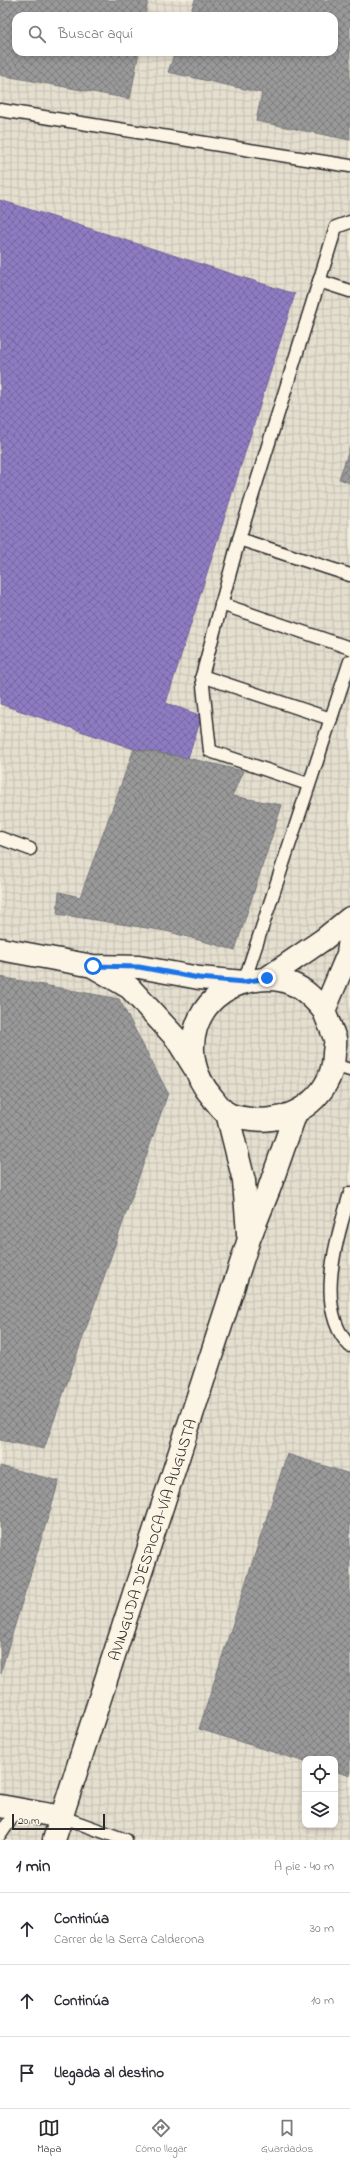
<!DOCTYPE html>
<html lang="es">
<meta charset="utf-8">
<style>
:root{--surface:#fff;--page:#f7f7f7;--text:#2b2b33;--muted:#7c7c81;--line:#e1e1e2;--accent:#2b2b2b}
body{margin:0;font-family:"Indie Flower",sans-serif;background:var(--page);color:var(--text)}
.controls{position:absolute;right:12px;bottom:12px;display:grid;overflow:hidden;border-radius:8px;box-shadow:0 2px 6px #0003}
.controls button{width:36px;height:36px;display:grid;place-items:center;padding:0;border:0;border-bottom:1px solid var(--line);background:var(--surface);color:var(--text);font:20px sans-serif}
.scale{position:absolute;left:12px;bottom:10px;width:93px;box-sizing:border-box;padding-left:4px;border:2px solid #2b2b2b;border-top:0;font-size:11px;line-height:14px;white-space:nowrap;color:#2b2b2b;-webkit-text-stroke:3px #fcf5e5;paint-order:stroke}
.stop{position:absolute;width:12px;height:12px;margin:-9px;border:3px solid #1a73e8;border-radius:50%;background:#fff}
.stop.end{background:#1a73e8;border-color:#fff;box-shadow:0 1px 4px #0008}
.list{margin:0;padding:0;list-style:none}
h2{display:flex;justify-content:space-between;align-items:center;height:52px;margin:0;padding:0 16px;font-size:17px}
h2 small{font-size:13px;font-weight:400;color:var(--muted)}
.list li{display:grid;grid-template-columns:26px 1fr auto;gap:12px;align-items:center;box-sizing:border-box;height:72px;padding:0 16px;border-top:1px solid var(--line)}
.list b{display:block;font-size:15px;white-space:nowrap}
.list p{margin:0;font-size:13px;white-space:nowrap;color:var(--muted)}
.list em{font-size:13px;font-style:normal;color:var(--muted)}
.icon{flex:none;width:22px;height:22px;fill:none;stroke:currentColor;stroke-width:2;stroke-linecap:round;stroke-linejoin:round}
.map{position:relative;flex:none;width:350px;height:1840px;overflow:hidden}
.search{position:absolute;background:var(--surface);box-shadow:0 2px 6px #0003;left:12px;right:12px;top:12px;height:44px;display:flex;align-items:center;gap:10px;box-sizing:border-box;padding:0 14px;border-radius:12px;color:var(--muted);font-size:15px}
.sheet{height:268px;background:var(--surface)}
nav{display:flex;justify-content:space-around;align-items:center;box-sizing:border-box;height:56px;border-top:1px solid var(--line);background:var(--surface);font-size:11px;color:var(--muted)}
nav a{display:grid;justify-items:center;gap:2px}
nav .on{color:var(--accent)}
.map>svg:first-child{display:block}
.industrial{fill:url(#industrial-grid);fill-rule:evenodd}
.offices{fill:url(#offices-cross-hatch);stroke:#706495}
.industry{fill:url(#industry-cross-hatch);stroke:#787878}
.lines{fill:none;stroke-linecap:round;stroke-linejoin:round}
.lane-casing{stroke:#2b2b2b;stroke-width:15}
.street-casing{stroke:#2b2b2b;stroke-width:25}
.secondary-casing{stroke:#2b2b2b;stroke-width:25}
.lane{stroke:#fcf5e5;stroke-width:12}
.street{stroke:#fcf5e5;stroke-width:22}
.secondary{stroke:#fcf5e5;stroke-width:22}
.route{stroke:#1a73e8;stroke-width:5}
.labels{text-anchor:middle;stroke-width:4;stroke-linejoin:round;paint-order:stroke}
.street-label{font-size:16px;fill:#2b2b2b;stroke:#fcf5e5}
</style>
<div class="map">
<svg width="350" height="1840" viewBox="0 0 350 1840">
<defs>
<pattern id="industrial-grid" width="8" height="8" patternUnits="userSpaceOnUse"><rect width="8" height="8" fill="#e5dfd0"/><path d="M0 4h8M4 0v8" fill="none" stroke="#c5c0b3"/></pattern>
<pattern id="offices-cross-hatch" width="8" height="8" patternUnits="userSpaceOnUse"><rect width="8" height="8" fill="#8e7cc3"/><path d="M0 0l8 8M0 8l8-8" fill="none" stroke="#74669f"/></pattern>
<pattern id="industry-cross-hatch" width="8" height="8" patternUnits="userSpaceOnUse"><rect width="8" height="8" fill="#999"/><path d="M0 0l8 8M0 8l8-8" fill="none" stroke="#7d7d7d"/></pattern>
</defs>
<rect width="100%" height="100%" fill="#f4edde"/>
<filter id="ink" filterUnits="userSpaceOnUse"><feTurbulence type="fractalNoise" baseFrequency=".025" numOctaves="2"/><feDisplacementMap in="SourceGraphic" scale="8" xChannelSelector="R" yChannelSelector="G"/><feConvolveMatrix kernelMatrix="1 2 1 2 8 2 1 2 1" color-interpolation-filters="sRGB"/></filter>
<g filter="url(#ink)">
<path class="industrial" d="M 0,0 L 350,0 L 350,1840 L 0,1840 ZM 16,16 L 334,16 L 334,52 L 16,52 ZM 305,1759 L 335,1759 L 335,1825 L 305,1825 Z"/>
<path class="offices" d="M 0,200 L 295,294 L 166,703 L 202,716 L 188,758 L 134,749 L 0,704 Z"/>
<g class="industry">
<path d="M 0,0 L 148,0 L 145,16 L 16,16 L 16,52 L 139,52 L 130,99 L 0,75 Z"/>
<path d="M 195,0 L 350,0 L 350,140 L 256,121 L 262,93 L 168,72 L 175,52 L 334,52 L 334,16 L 189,16 Z"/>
<path d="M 350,447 L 350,483 L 339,479 Z"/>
<path d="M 134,749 L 188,758 L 243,771 L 232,796 L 282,805 L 235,950 L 166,931 L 57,914 L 59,892 L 80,897 Z"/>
<path d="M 0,977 L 119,999 L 168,1093 L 44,1449 L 0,1440 Z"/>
<path d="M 287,1454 L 350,1474 L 350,1776 L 335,1771 L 335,1759 L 305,1759 L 305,1762 L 199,1729 Z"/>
<path d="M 0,1466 L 59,1481 L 0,1674 Z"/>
</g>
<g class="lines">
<defs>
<g id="lane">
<path d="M 0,110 L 350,166"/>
<path d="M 319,281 L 350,291"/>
<path d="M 239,539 L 336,227 L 350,222"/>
<path d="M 221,604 L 350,648"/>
<path d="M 202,676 L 331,719"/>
<path d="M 308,784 L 210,751 L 202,676 L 239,539 L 350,575"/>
<path d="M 0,838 L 30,849"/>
<path d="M 244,982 L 350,661"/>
<path d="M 334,1065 L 350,1070"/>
<path d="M 350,1193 C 338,1236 313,1308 350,1346"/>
<path d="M 62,1817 L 126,1840"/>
<path d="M 0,1835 L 18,1809"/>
</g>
<g id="street">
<path d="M 0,949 L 93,966 L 139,967 L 199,978 L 244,982"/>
<path d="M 94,967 L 130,988 L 176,1038 L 194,1067"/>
<path d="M 0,1806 L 62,1817"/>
</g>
<g id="secondary">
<path d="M 267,978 L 324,939 L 350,918"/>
<path d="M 324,1011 C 315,1000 305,989 292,984 C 278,977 264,978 250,981 C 194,992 175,1055 212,1097 C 216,1102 221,1109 226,1113 C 235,1118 261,1121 271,1119 C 305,1115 333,1089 334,1054 C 334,1049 336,1043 335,1039 C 332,1029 327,1020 324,1011 L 348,954 L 350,938"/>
<path d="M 227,1113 L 244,1181 L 248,1234"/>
<path id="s1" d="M 54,1840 L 249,1239 L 269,1189 L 296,1112"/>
</g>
</defs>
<use href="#lane" class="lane-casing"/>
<use href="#street" class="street-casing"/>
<use href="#secondary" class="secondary-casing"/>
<use href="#lane" class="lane"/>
<use href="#street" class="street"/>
<use href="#secondary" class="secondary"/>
</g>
</g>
<g class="lines" filter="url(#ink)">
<path class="route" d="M 93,966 L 139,967 L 199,978 L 244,982 L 267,978"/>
</g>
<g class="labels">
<g class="street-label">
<text dy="6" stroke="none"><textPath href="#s1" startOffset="316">AVINGUDA D'ESPIOCA-VÍA AUGUSTA</textPath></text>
</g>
</g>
</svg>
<div class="controls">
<button><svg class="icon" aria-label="locate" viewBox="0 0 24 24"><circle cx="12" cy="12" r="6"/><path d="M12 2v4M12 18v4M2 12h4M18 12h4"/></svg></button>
<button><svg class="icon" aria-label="layers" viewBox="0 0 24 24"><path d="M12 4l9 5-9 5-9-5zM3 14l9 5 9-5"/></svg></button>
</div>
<div class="scale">20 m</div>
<div class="stop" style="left:93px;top:966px"></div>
<div class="stop end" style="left:267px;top:978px"></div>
<div class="search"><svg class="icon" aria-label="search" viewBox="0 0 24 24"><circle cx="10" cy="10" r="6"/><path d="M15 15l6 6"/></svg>Buscar aquí</div>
</div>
<section class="sheet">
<h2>1 min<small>A pie · 40 m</small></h2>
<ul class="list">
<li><svg class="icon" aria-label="ahead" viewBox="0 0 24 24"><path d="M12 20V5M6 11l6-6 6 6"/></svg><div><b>Continúa</b><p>Carrer de la Serra Calderona</p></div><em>30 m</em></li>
<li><svg class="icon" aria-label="ahead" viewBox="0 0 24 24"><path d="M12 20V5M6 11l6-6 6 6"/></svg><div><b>Continúa</b></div><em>10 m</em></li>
<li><svg class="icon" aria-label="arrive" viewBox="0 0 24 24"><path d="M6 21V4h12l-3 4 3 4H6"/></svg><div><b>Llegada al destino</b></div></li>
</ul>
</section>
<nav>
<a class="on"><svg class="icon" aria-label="map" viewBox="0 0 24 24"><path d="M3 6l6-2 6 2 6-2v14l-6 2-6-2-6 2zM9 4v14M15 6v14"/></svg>Mapa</a>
<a><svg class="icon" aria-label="directions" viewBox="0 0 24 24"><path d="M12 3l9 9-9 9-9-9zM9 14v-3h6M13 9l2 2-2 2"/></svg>Cómo llegar</a>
<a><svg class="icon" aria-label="saved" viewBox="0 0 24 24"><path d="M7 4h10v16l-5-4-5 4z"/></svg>Guardados</a>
</nav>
